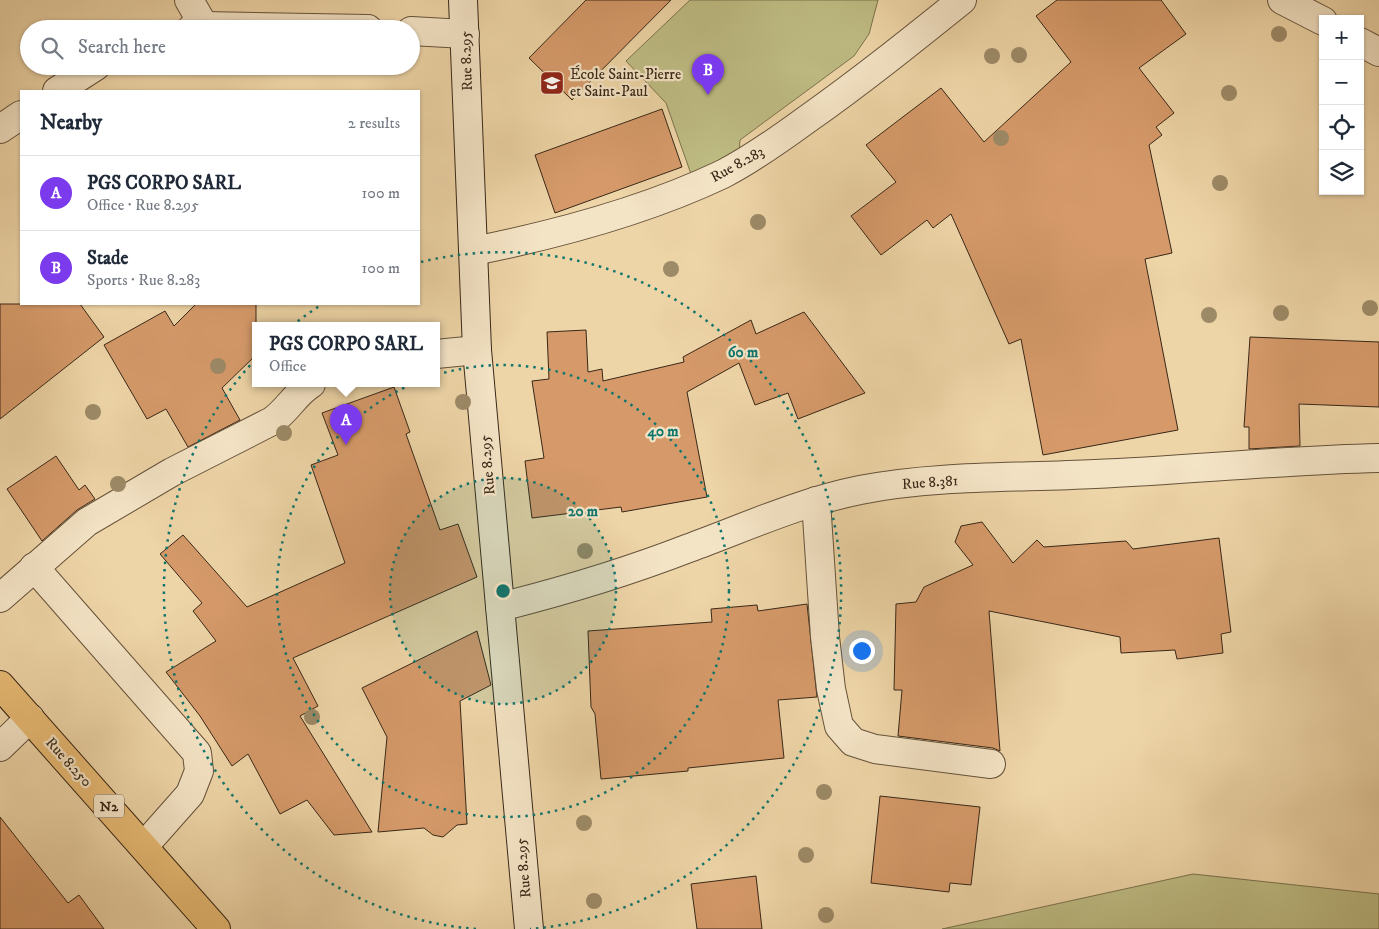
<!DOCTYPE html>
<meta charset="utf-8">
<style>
:root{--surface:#fff;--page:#f6f6f7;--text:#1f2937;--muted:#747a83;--line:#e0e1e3;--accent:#7c3aed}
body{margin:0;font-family:"IM FELL DW Pica",serif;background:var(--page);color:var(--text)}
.controls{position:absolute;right:15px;top:15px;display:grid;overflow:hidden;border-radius:0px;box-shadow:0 1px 4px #0004}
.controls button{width:45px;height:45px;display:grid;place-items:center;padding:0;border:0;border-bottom:1px solid var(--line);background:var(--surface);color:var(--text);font:25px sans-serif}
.you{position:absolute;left:861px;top:650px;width:18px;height:18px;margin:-12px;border:4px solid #fff;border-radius:50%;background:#1a73e8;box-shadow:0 0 0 8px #1a73e833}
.badge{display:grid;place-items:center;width:32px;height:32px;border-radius:50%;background:var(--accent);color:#fff;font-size:16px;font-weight:700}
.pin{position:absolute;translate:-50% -41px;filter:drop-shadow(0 1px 2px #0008)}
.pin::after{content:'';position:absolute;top:26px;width:18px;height:15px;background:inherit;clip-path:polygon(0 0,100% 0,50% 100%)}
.popup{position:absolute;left:252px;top:322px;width:188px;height:65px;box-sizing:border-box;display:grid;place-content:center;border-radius:0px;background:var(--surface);filter:drop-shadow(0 1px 4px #0005);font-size:16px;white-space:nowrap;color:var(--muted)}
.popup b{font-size:19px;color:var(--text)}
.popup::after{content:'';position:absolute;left:50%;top:100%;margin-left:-10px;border:10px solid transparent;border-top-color:var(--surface)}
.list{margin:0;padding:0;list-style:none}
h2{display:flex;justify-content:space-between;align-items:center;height:65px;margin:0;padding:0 20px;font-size:21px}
h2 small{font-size:16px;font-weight:400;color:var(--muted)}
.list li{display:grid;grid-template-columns:32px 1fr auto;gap:15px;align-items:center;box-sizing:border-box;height:75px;padding:0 20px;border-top:1px solid var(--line)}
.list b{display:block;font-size:19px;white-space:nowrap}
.list p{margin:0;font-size:16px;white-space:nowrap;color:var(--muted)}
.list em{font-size:16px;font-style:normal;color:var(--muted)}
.icon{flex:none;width:28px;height:28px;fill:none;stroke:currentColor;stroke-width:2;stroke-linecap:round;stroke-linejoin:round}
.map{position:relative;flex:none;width:1379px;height:929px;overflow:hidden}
.search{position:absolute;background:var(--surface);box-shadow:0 1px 4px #0004;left:20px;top:20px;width:400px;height:55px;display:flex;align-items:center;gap:12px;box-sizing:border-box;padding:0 18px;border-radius:28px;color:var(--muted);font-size:19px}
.panel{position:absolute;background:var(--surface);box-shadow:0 1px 4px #0004;left:20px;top:90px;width:400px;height:215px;border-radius:0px}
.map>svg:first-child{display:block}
.green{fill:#bebc83;stroke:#7b724d}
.building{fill:#d69a6a;stroke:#382717}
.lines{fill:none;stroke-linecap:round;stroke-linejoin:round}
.street-casing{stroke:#66523b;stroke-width:30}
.secondary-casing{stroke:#382717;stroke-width:30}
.highway-casing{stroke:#382717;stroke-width:30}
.street{stroke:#f4e4c6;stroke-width:28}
.secondary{stroke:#f4e4c6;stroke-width:28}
.highway{stroke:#e7ba74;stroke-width:28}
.tree{fill:#9d8a67}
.ring{fill:none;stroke:#0f766e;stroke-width:2.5;stroke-dasharray:2.5 5}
.labels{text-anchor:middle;stroke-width:4.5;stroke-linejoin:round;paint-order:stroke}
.shield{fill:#f4e4c6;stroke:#70604c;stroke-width:1}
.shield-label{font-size:14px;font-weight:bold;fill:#382717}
.street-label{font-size:15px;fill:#382717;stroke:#f4e4c6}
.poi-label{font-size:15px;fill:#382717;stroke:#f4e4c6;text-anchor:start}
.centre{fill:#0f766e;stroke:#f4e4c6;stroke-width:2.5}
.ring-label{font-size:15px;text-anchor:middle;font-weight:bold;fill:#0f766e;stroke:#f4e4c6;stroke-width:4.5;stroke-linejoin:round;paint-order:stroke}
</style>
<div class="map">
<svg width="1379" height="929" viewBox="0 0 1379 929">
<rect width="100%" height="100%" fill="#eed5a7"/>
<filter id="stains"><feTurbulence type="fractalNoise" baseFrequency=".004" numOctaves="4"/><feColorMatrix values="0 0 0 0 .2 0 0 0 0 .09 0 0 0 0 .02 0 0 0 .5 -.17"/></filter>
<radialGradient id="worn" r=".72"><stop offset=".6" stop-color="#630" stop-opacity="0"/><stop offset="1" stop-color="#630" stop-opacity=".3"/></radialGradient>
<g class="green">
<path d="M 690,0 L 878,0 L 869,34 L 854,56 L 740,140 L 739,156 L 691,174 L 666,103 L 626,61 Z"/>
<path d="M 1193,874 L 1379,894 L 1379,929 L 942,929 Z"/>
</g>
<g class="building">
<path d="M 586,0 L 671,0 L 572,100 L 529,58 Z"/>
<path d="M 1057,0 L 1161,0 L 1186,34 L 1139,68 L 1174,113 L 1156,127 L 1162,135 L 1149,145 L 1172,253 L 1145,259 L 1178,430 L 1043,455 L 1021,339 L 1009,344 L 951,214 L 933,228 L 927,220 L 881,255 L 851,216 L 896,182 L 866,145 L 941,88 L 984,142 L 1071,62 L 1036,16 Z"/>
<path d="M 662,109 L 682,167 L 555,213 L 535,155 Z"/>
<path d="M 0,304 L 80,304 L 104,337 L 0,419 Z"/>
<path d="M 196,304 L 256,304 L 256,355 L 222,388 L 240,420 L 188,447 L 166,409 L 147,419 L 104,345 L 165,311 L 174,326 Z"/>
<path d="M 804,312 L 865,393 L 798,419 L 788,393 L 755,405 L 739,363 L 687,392 L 707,497 L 622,512 L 621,507 L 532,518 L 525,461 L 544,458 L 532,381 L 549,379 L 547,332 L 586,330 L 588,372 L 602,369 L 603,381 L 684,362 L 683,357 L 751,320 L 756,334 Z"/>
<path d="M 1250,337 L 1379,342 L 1379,407 L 1299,404 L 1300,446 L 1249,449 L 1249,427 L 1244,427 Z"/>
<path d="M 394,387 L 410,432 L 406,434 L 440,530 L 458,524 L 477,577 L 293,658 L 318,706 L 300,716 L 372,832 L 334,835 L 307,800 L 280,814 L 248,754 L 232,766 L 200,716 L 166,672 L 216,641 L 193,611 L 202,603 L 160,554 L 183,535 L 247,607 L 345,563 L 311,465 L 338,455 L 322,413 Z"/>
<path d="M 56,456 L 79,490 L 85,485 L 95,499 L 77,510 L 42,541 L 7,489 Z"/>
<path d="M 982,522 L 1013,563 L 1037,540 L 1044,547 L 1126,541 L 1133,549 L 1219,538 L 1231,632 L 1221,634 L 1223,653 L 1177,659 L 1175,650 L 1121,653 L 1120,637 L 989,611 L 1000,751 L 993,748 L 898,736 L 902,690 L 894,690 L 896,604 L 916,602 L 924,587 L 973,565 L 955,542 L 961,526 Z"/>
<path d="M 807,604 L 817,697 L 778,700 L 784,758 L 688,768 L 688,771 L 601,779 L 595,714 L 591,707 L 588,631 L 712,622 L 711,609 L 757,605 L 758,611 Z"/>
<path d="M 477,631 L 491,685 L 460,701 L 467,824 L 457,825 L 443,837 L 433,835 L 424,828 L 378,832 L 387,737 L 362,688 Z"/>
<path d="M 880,796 L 980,807 L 971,885 L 950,883 L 949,892 L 871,883 Z"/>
<path d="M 0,817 L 68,903 L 79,895 L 104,929 L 0,929 Z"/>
<path d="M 756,876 L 762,929 L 697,929 L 691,884 Z"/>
</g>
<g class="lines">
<defs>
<g id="street">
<path d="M 189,0 L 204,26"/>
<path d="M 1282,0 L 1323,21"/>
<path d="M 191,29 L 204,26 L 368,29"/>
<path d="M 411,31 L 465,34"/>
<path d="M 1360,42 L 1379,52"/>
<path d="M 57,91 L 96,66"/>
<path d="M 0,129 L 21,115"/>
<path d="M 474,251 C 559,234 645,211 723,174 C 752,159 780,139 806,120 C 860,82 911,41 962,0"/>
<path d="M 436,354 L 477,350"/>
<path d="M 816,501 L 825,637 L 831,689 L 839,726 L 853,742 L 875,749 L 991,764"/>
<path d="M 34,567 L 197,753 L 199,771 L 190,794 L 144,846"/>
<path d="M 0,598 L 87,522 L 172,472 L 272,421 C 288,410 295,394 311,384"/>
<path d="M 500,607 C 564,591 627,572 689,548 C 746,527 801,502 860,490 C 937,475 1017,478 1095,474 C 1190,470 1284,460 1379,458"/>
<path d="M 0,747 L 30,718"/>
</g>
<path id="secondary" d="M 463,0 L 477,350 L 529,929"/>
<path id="highway" d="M 0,685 L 216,929"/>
</defs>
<use href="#street" class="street-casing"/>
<use href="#secondary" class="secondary-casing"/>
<use href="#highway" class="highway-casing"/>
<use href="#street" class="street"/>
<use href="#secondary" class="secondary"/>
<use href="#highway" class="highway"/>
</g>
<g class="tree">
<circle cx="1279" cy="34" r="8"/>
<circle cx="1019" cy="55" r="8"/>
<circle cx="992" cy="56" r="8"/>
<circle cx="1229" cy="93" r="8"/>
<circle cx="1001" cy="138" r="8"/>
<circle cx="1220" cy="183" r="8"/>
<circle cx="758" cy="222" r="8"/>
<circle cx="671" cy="269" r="8"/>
<circle cx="1370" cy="308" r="8"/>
<circle cx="1281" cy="313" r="8"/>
<circle cx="1209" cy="315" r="8"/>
<circle cx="218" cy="366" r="8"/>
<circle cx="463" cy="402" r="8"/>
<circle cx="93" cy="412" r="8"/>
<circle cx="284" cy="433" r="8"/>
<circle cx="118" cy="484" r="8"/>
<circle cx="585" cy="551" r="8"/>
<circle cx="312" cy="717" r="8"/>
<circle cx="824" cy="792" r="8"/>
<circle cx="584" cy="823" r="8"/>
<circle cx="806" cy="855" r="8"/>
<circle cx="594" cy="901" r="8"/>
<circle cx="826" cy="915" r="8"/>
</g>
<circle cx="503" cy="591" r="113" fill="#0f766e" fill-opacity=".12"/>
<g class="ring">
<circle cx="503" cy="591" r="113"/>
<circle cx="503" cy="591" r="226"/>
<path d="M476 929A339 339 0 0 1 321 305M421 262A339 339 0 1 1 530 929"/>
</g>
<defs>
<symbol id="school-square" viewBox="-11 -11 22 22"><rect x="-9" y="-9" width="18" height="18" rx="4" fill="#8f2418" stroke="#f4e4c6"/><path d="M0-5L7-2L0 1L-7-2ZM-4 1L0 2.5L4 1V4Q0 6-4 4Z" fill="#fff"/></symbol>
</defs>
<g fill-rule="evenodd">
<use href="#school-square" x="538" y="69" width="28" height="28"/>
</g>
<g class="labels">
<rect class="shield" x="94" y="794.5" width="30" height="23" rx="4"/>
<g class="shield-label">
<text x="109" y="811">N2</text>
</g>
<g class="street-label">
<text transform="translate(466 61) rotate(-92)" y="5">Rue 8.295</text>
<text transform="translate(737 164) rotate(-29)" y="5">Rue 8.283</text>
<text transform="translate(487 465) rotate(-95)" y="5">Rue 8.295</text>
<text transform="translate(930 482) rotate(-4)" y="5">Rue 8.381</text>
<text transform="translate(69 762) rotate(48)" y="5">Rue 8.250</text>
<text transform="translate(523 868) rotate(-95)" y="5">Rue 8.295</text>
</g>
<g class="poi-label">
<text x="570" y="79">École Saint-Pierre<tspan x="570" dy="17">et Saint-Paul</tspan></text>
</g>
</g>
<circle cx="503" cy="591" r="8" class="centre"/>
<g class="ring-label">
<text x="743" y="357">60 m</text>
<text x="663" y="436">40 m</text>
<text x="583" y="516">20 m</text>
</g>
<rect width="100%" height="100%" filter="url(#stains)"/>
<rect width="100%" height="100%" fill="url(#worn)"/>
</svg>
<div class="controls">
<button>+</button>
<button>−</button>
<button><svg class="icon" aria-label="locate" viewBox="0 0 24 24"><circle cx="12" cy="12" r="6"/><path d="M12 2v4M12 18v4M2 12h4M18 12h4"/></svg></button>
<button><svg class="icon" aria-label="layers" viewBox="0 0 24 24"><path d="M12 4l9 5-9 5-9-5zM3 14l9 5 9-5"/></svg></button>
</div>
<div class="you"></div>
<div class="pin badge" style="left:346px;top:445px">A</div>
<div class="popup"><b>PGS CORPO SARL</b>Office</div>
<div class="pin badge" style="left:708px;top:95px">B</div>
<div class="search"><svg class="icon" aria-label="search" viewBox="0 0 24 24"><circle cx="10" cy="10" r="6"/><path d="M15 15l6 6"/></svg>Search here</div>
<section class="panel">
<h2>Nearby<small>2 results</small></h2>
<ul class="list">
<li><span class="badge">A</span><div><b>PGS CORPO SARL</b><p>Office · Rue 8.295</p></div><em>100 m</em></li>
<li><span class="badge">B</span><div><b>Stade</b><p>Sports · Rue 8.283</p></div><em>100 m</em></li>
</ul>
</section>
</div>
